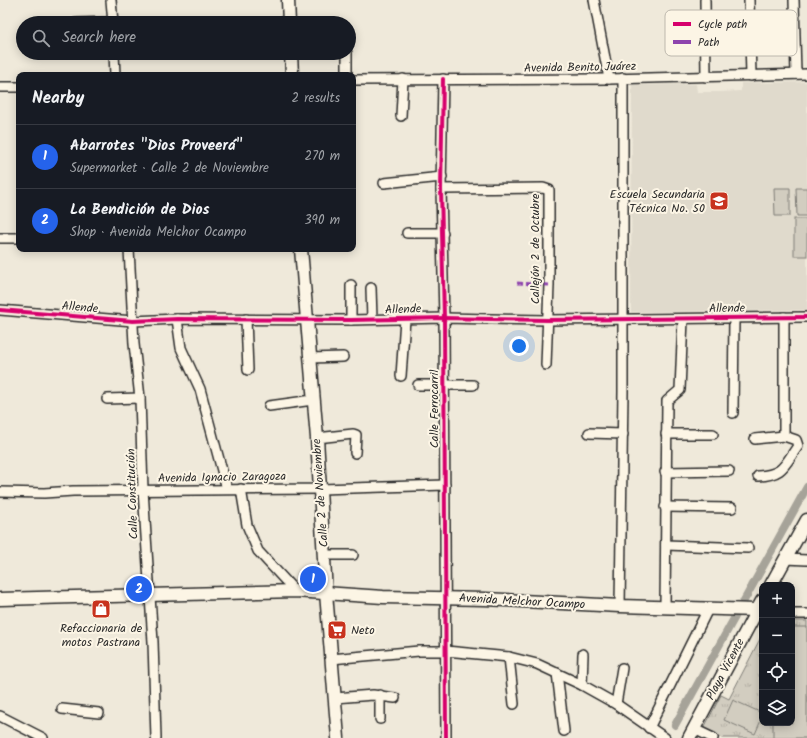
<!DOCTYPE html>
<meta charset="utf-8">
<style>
body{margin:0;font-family:Kalam,sans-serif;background:#20242c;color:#f1f3f6}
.controls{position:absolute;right:12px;bottom:12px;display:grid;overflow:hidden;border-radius:8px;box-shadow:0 2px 10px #0003}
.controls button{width:36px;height:36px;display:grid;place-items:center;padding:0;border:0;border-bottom:1px solid #363941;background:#171b24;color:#f1f3f6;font:20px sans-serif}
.you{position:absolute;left:519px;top:346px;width:14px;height:14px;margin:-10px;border:3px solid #fff;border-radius:50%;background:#1a73e8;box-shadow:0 0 0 6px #1a73e833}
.badge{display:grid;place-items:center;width:26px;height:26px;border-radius:50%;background:#2563eb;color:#fff;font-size:13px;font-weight:700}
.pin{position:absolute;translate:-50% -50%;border:2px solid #fff;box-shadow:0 1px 4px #0006}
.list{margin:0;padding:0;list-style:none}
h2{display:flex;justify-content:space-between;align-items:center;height:52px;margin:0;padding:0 16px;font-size:17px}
h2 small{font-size:13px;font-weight:400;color:#9ea1a6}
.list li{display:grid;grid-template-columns:26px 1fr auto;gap:12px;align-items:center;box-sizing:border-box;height:64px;padding:0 16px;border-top:1px solid #363941}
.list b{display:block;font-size:15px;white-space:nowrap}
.list p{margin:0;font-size:13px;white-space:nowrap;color:#9ea1a6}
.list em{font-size:13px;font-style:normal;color:#9ea1a6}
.icon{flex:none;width:22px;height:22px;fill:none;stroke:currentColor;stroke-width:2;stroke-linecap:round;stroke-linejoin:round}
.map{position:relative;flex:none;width:807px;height:738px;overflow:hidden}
.search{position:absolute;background:#171b24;box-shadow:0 2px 10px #0003;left:16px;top:16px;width:340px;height:44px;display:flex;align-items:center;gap:10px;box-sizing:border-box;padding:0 14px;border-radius:22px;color:#9ea1a6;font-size:15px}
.panel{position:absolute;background:#171b24;box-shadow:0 2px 10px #0003;left:16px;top:72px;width:340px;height:180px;border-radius:8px}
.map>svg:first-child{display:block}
</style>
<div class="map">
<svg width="807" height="738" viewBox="0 0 807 738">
<defs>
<pattern id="park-tufts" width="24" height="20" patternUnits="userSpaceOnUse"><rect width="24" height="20" fill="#d2cdc0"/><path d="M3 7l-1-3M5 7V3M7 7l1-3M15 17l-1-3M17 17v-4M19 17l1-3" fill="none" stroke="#b4b0a5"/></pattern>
</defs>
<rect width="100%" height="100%" fill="#efe9da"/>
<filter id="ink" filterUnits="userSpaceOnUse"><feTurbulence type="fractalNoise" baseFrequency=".025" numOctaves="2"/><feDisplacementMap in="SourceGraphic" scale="8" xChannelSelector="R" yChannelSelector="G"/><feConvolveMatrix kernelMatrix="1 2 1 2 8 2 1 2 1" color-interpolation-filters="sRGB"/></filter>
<g filter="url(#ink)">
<path fill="#e0dacc" d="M807,82V310L631,312L632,85L696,84L697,92H719L741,91V83Z"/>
<path fill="url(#park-tufts)" stroke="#7e7c76" d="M792,621H807V738H723L703,730L721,695L729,699L762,635V723H792Z"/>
<g fill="#d2cdc0" stroke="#7e7c76">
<path d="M774,188H790V216H775Z"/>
<path d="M796,188H807V216H797Z"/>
<rect x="794" y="219" width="13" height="37"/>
<path d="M792,627H807V738H773V723H792Z"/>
<path d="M733,700L762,713V718L755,734L724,720Z"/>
</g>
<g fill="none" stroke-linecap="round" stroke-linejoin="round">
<path stroke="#a6a399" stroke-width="8" d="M675,725L807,487"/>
<g stroke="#2b2b2b" stroke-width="12">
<g id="street">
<path d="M111,0L113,23"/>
<path d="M594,0L609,79"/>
<path d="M705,0L706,77"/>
<path d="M749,0L751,76"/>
<path d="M794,0L796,74"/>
<path d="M76,23L113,22"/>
<path d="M114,53L115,75"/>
<path d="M347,53V75"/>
<path d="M443,79L441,189L444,318L446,738"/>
<path d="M353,80L609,79L807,74"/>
<path d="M0,87H19"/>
<path d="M401,116L403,79"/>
<path d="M384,183L442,177"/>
<path d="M441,189L543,188L549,190V285L546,365"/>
<path d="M407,233H443"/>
<path d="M0,238H19"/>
<path d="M129,249L134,344L140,398L143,490L153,642L156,738"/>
<path d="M351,285V320"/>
<path d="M371,288L372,319"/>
<path d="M0,310L133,321L177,319L351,320L444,318L547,320L807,317"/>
<path d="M177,319L181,348L200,389L227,489"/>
<path d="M246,319L248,370"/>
<path d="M310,358L343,357"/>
<path d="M401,376L405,319"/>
<path d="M418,385H473"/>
<path d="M107,399L140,398"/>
<path d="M269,406L313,400"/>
<path d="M733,413L734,318"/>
<path d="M589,433L623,434"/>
<path d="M666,434H713"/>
<path d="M784,436V317"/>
<path d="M317,438L353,434L356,435L355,453"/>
<path d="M755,439L784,436L796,440L798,446C784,465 784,475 758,476"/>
<path d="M665,472L729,471"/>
<path d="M241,489L247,525L258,551L295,591"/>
<path d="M0,492L44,493L73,491L321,489L445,485"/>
<path d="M665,507L732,508"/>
<path d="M666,545L748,548"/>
<path d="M324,555H353"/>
<path d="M785,559L807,560"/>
<path d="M620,606L623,392V78"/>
<path d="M665,607L667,401L680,390L683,319"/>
<path d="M792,614H807"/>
<path d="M509,657L514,704"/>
<path d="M331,659L419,651H446L509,657L537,664L582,685L616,704L665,738"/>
<path d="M557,673L564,731"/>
<path d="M582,685L583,654"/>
<path d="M380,695V719"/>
<path d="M335,698L373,695L395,698"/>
<path d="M616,704L622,668"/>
<path d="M62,709L99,713"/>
<path d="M0,716L43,738"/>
<path d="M649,728L708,609"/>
<path d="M694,729L713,738"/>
</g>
</g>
<g stroke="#2b2b2b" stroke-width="15">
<g id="secondary">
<path d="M288,0L289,23"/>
<path d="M291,53L292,75"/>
<path d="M301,249L317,438L326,593L338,738"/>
<path d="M771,585L807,520"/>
<path d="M0,599L295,591L383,597L485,599L620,606L756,610"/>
<path d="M689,738L762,601"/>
</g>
</g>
<use href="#street" stroke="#fcf5e5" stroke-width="9"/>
<use href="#secondary" stroke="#fcf5e5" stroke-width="12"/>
<path stroke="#8e44ad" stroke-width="3" stroke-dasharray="6 3" stroke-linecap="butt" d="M517,283L549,285"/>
<g stroke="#fcf5e5" stroke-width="6">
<g id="cycleway">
<path d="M443,79L441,189L444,318L446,738"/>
<path d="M0,310L133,321L177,319L351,320L444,318L547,320L807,317"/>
</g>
</g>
<use href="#cycleway" stroke="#d6006c" stroke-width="4"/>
</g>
</g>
<defs>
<g id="school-square" transform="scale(1)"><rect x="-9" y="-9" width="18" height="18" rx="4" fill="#c8321e" stroke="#fcf5e5"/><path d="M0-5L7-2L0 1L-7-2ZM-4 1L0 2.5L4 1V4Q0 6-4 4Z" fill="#fff"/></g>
<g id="shop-square" transform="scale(1)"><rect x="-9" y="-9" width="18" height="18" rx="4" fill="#c8321e" stroke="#fcf5e5"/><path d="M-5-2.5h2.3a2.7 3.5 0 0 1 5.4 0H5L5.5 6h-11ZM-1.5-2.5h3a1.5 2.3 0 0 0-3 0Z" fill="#fff"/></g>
<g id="supermarket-square" transform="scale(1)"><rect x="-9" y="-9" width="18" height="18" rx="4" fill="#c8321e" stroke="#fcf5e5"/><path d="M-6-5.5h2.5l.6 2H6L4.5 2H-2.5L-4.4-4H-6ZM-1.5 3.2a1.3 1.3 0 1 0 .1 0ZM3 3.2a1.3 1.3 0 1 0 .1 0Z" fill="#fff"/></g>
</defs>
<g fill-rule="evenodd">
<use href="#school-square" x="719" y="201"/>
<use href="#shop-square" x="101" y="609"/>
<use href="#supermarket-square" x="337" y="630"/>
</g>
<g text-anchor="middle" stroke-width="4" stroke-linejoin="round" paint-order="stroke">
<g font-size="12" fill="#2b2b2b" stroke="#fcf5e5">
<text transform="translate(580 67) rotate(-1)" y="4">Avenida Benito Juárez</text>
<text transform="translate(535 249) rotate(-90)" y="4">Callejón 2 de Octubre</text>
<text transform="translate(80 307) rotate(5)" y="4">Allende</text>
<text transform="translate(727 308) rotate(-1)" y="4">Allende</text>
<text transform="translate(403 309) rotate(-2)" y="4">Allende</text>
<text transform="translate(434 409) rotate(-90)" y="4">Calle Ferrocarril</text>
<text transform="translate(222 477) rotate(-1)" y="4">Avenida Ignacio Zaragoza</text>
<text transform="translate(320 493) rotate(-94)" y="4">Calle 2 de Noviembre</text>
<text transform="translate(132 494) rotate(-92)" y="4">Calle Constitución</text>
<text transform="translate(522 601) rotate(3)" y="4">Avenida Melchor Ocampo</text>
<text transform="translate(725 669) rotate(-62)" y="4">Playa Vicente</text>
</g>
<g font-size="12" fill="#2b2b2b" stroke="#fcf5e5" text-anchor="end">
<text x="705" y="198">Escuela Secundaria<tspan x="705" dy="14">Técnica No. 50</tspan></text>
<text x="101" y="632" text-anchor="middle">Refaccionaria de<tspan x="101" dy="14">motos Pastrana</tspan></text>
<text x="351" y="634" text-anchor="start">Neto</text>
</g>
</g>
<rect x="665" y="10" width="132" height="46" rx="6" fill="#fcf5e5" stroke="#bdb8ad" stroke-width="1"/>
<rect x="673" y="22" width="18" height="4" fill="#d6006c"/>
<rect x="673" y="40" width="18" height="4" fill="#8e44ad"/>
<g font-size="11" fill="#2b2b2b">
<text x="698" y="28">Cycle path</text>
<text x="698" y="46">Path</text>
</g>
</svg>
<div class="controls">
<button>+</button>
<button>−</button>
<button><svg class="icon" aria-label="locate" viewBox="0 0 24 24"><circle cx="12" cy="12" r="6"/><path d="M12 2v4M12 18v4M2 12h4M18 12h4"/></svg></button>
<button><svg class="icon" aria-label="layers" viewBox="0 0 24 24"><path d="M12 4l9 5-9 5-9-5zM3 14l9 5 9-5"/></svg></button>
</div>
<div class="you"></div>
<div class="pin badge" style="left:313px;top:579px">1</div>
<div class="pin badge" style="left:139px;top:589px">2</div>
<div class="search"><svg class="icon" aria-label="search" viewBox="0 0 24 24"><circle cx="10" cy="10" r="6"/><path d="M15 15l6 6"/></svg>Search here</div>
<section class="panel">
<h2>Nearby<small>2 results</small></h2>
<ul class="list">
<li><span class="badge">1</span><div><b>Abarrotes &quot;Dios Proveerá&quot;</b><p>Supermarket · Calle 2 de Noviembre</p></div><em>270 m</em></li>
<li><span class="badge">2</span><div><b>La Bendición de Dios</b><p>Shop · Avenida Melchor Ocampo</p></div><em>390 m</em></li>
</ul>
</section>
</div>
